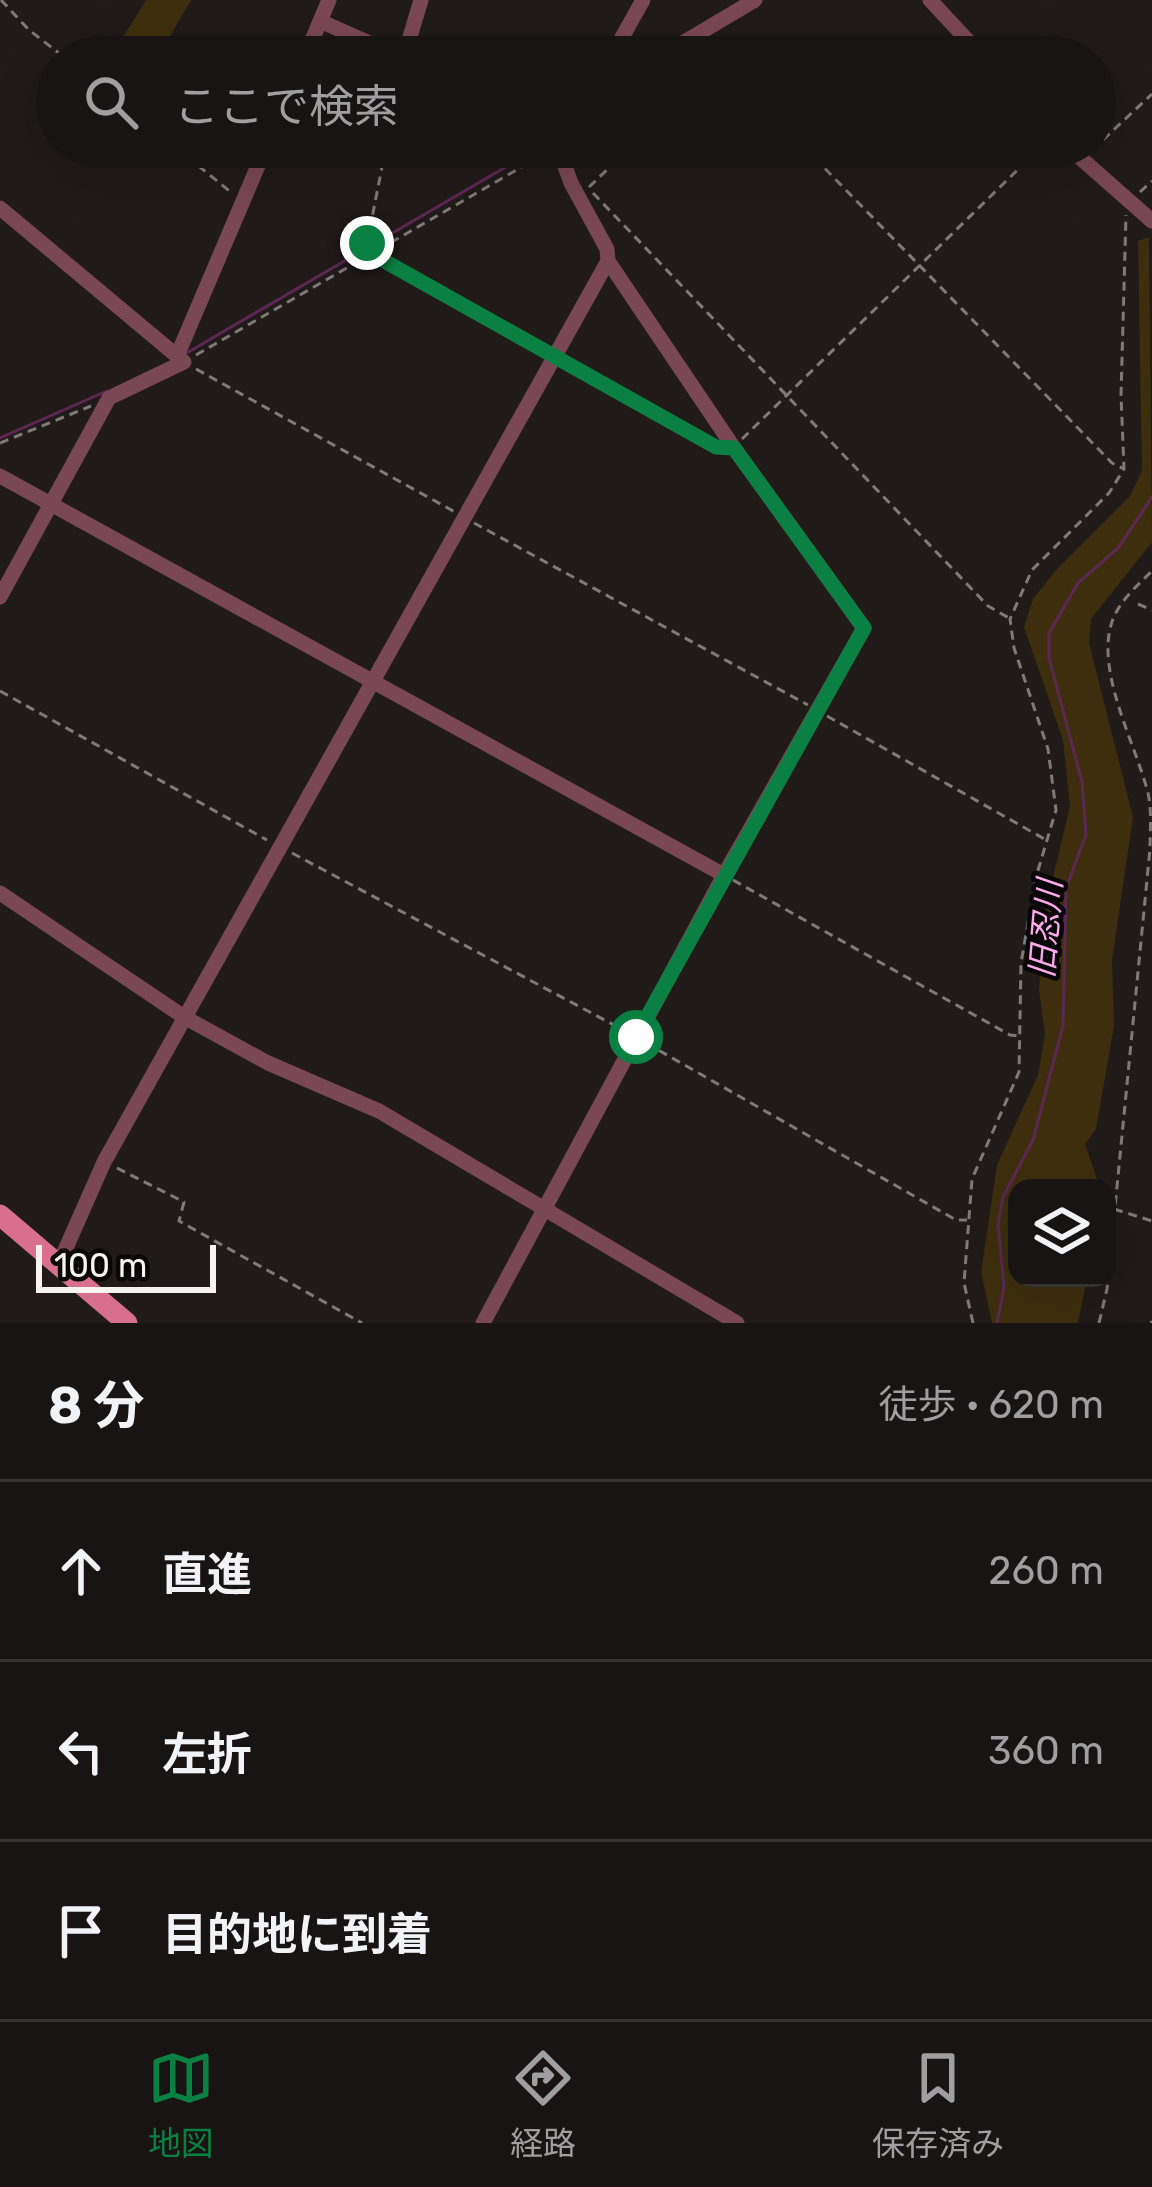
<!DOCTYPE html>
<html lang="ja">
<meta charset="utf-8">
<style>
body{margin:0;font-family:Rubik,"Noto Sans JP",sans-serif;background:#252121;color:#f1f3f6}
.controls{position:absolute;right:36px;bottom:36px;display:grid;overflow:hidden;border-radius:24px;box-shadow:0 12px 48px #0002}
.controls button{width:108px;height:108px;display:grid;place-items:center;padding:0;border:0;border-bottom:3px solid #363333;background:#181413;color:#f1f3f6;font:60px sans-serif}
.scale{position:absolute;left:36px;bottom:30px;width:180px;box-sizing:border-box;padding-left:12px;border:6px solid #f7f3f2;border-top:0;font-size:33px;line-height:42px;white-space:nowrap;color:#f7f3f2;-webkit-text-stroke:9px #080606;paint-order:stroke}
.stop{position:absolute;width:36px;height:36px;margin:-27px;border:9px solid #0b8043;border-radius:50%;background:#fff}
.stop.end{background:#0b8043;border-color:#fff;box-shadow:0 3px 12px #0008}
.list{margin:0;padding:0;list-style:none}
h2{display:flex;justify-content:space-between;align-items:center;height:156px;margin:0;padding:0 48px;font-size:51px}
h2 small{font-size:39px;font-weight:400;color:#9f9ea0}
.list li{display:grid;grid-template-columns:78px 1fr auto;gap:36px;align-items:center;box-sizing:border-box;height:180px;padding:0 48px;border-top:3px solid #363333}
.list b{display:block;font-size:45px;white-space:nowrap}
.list em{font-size:39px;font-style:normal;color:#9f9ea0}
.icon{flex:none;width:66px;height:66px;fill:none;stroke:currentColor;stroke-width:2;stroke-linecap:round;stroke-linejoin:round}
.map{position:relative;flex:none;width:1152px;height:1323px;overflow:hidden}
.search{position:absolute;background:#181413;box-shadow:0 12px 48px #0002;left:36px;right:36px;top:36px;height:132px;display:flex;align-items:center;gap:30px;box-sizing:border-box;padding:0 42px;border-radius:66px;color:#9f9ea0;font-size:45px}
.sheet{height:696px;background:#181413}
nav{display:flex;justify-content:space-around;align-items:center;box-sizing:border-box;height:168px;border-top:3px solid #363333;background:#181413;font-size:33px;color:#9f9ea0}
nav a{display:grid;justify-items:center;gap:6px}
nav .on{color:#0b8043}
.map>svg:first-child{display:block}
</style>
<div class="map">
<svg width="1152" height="1323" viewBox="0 0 1152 1323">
<rect width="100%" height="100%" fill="#201a19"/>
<g fill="#3d2f0d">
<path d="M146,0H191L158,57H111Z"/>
<path d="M1149,237L1152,542L1091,619L1089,643L1133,817L1112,960L1114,1026L1096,1129L1085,1144L1100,1188H1017V1278H1087L1078,1323H992L981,1272L997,1165L1038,1075L1045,1034L1039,990L1045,911L1070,806L1063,740L1024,627L1033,599L1057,569L1130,496L1142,471L1138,241Z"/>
</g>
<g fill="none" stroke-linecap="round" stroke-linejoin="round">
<g stroke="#5d2753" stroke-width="3">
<path d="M185,354L540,147"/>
<path d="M0,438L107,391"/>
<path d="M997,1323L1004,1287L998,1224L1003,1197L1033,1140L1063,1026L1066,889L1086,834L1082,782L1049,658V633L1078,583L1118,548L1152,497"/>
</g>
<g stroke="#7f7a79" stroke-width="3" stroke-dasharray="9 6" stroke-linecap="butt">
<path d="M1,0L29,30L64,57"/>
<path d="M707,44L720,57"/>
<path d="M175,147L232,193"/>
<path d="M386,147L367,243L371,253L546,350"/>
<path d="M804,147L1112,463L1124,469"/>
<path d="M1092,150L1152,94"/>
<path d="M589,187L631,147"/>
<path d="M1140,192L1152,181"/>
<path d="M593,193L988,606L1009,618"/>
<path d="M196,355L546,153"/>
<path d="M565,360L718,447"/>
<path d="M196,369L455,512"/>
<path d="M742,439L1041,147"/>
<path d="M0,443L91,406"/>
<path d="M474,523L808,705"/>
<path d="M1138,604L1152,610"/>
<path d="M0,691L267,840"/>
<path d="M827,716L1048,841"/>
<path d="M292,853L627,1032"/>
<path d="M733,880L1010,1035L1019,1036"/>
<path d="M646,1043L956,1220H967"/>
<path d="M117,1168L184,1202L179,1221L362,1323"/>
<path d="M1114,1209L1152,1221"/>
<path d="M973,1323L964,1283L972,1179L1019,1072L1021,963L1036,877L1056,810L1048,749L1014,648L1010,619L1032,570L1109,493L1124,469L1121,395L1126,215"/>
<path d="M1099,1323L1107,1289L1150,849C1150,831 1152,811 1148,793C1136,745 1095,671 1112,622C1119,601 1137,586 1152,571"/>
<path d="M1151,1323L1152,1321"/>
</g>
<g stroke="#7a4755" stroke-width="15">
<path d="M930,0L983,57"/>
<path d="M320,21L401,57"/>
<path d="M305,57L329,0"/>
<path d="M404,57L421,0"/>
<path d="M611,57L643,0"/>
<path d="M659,57L755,0"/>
<path d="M558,147L571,183L607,249L608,261L734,448L864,628L724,875"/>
<path d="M1068,147L1152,221"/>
<path d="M0,208L177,356L266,147"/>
<path d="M0,476L724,875L483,1323"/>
<path d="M0,597L109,398L184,362L177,356"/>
<path d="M0,893L184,1017L268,1063L379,1111L737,1323"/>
<path d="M58,1266L104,1162L608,261"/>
</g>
<path stroke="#d96f8e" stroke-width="21" d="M0,1215L127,1323"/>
</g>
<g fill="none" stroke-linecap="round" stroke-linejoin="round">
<path stroke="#0b8043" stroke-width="15" d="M367,243L370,253L716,447L734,448L864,628L636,1037"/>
</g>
<g text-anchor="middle" stroke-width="9" stroke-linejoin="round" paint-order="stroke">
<g font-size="33" font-style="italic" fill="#fea9ec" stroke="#080606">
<text transform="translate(1045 929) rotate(-85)" y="12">旧忍川</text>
</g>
</g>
</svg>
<div class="controls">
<button><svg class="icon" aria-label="layers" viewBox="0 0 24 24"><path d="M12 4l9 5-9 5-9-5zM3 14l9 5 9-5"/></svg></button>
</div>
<div class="scale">100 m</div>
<div class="stop" style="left:636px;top:1037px"></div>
<div class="stop end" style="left:367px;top:243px"></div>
<div class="search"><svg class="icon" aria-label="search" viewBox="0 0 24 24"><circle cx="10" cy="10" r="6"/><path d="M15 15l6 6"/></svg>ここで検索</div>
</div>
<section class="sheet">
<h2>8 分<small>徒歩 · 620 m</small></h2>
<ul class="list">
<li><svg class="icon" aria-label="ahead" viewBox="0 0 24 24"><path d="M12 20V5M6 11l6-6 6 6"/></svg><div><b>直進</b></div><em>260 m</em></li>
<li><svg class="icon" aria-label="left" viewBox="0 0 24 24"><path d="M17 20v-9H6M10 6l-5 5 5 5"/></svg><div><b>左折</b></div><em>360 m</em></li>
<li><svg class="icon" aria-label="arrive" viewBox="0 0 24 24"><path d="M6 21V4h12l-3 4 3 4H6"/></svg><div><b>目的地に到着</b></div></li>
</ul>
</section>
<nav>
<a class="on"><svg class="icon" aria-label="map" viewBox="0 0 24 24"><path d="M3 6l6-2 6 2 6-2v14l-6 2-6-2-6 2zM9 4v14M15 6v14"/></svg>地図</a>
<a><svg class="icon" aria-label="directions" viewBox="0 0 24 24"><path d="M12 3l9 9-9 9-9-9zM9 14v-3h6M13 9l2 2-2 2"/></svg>経路</a>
<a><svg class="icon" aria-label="saved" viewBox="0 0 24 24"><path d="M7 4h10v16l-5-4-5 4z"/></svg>保存済み</a>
</nav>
